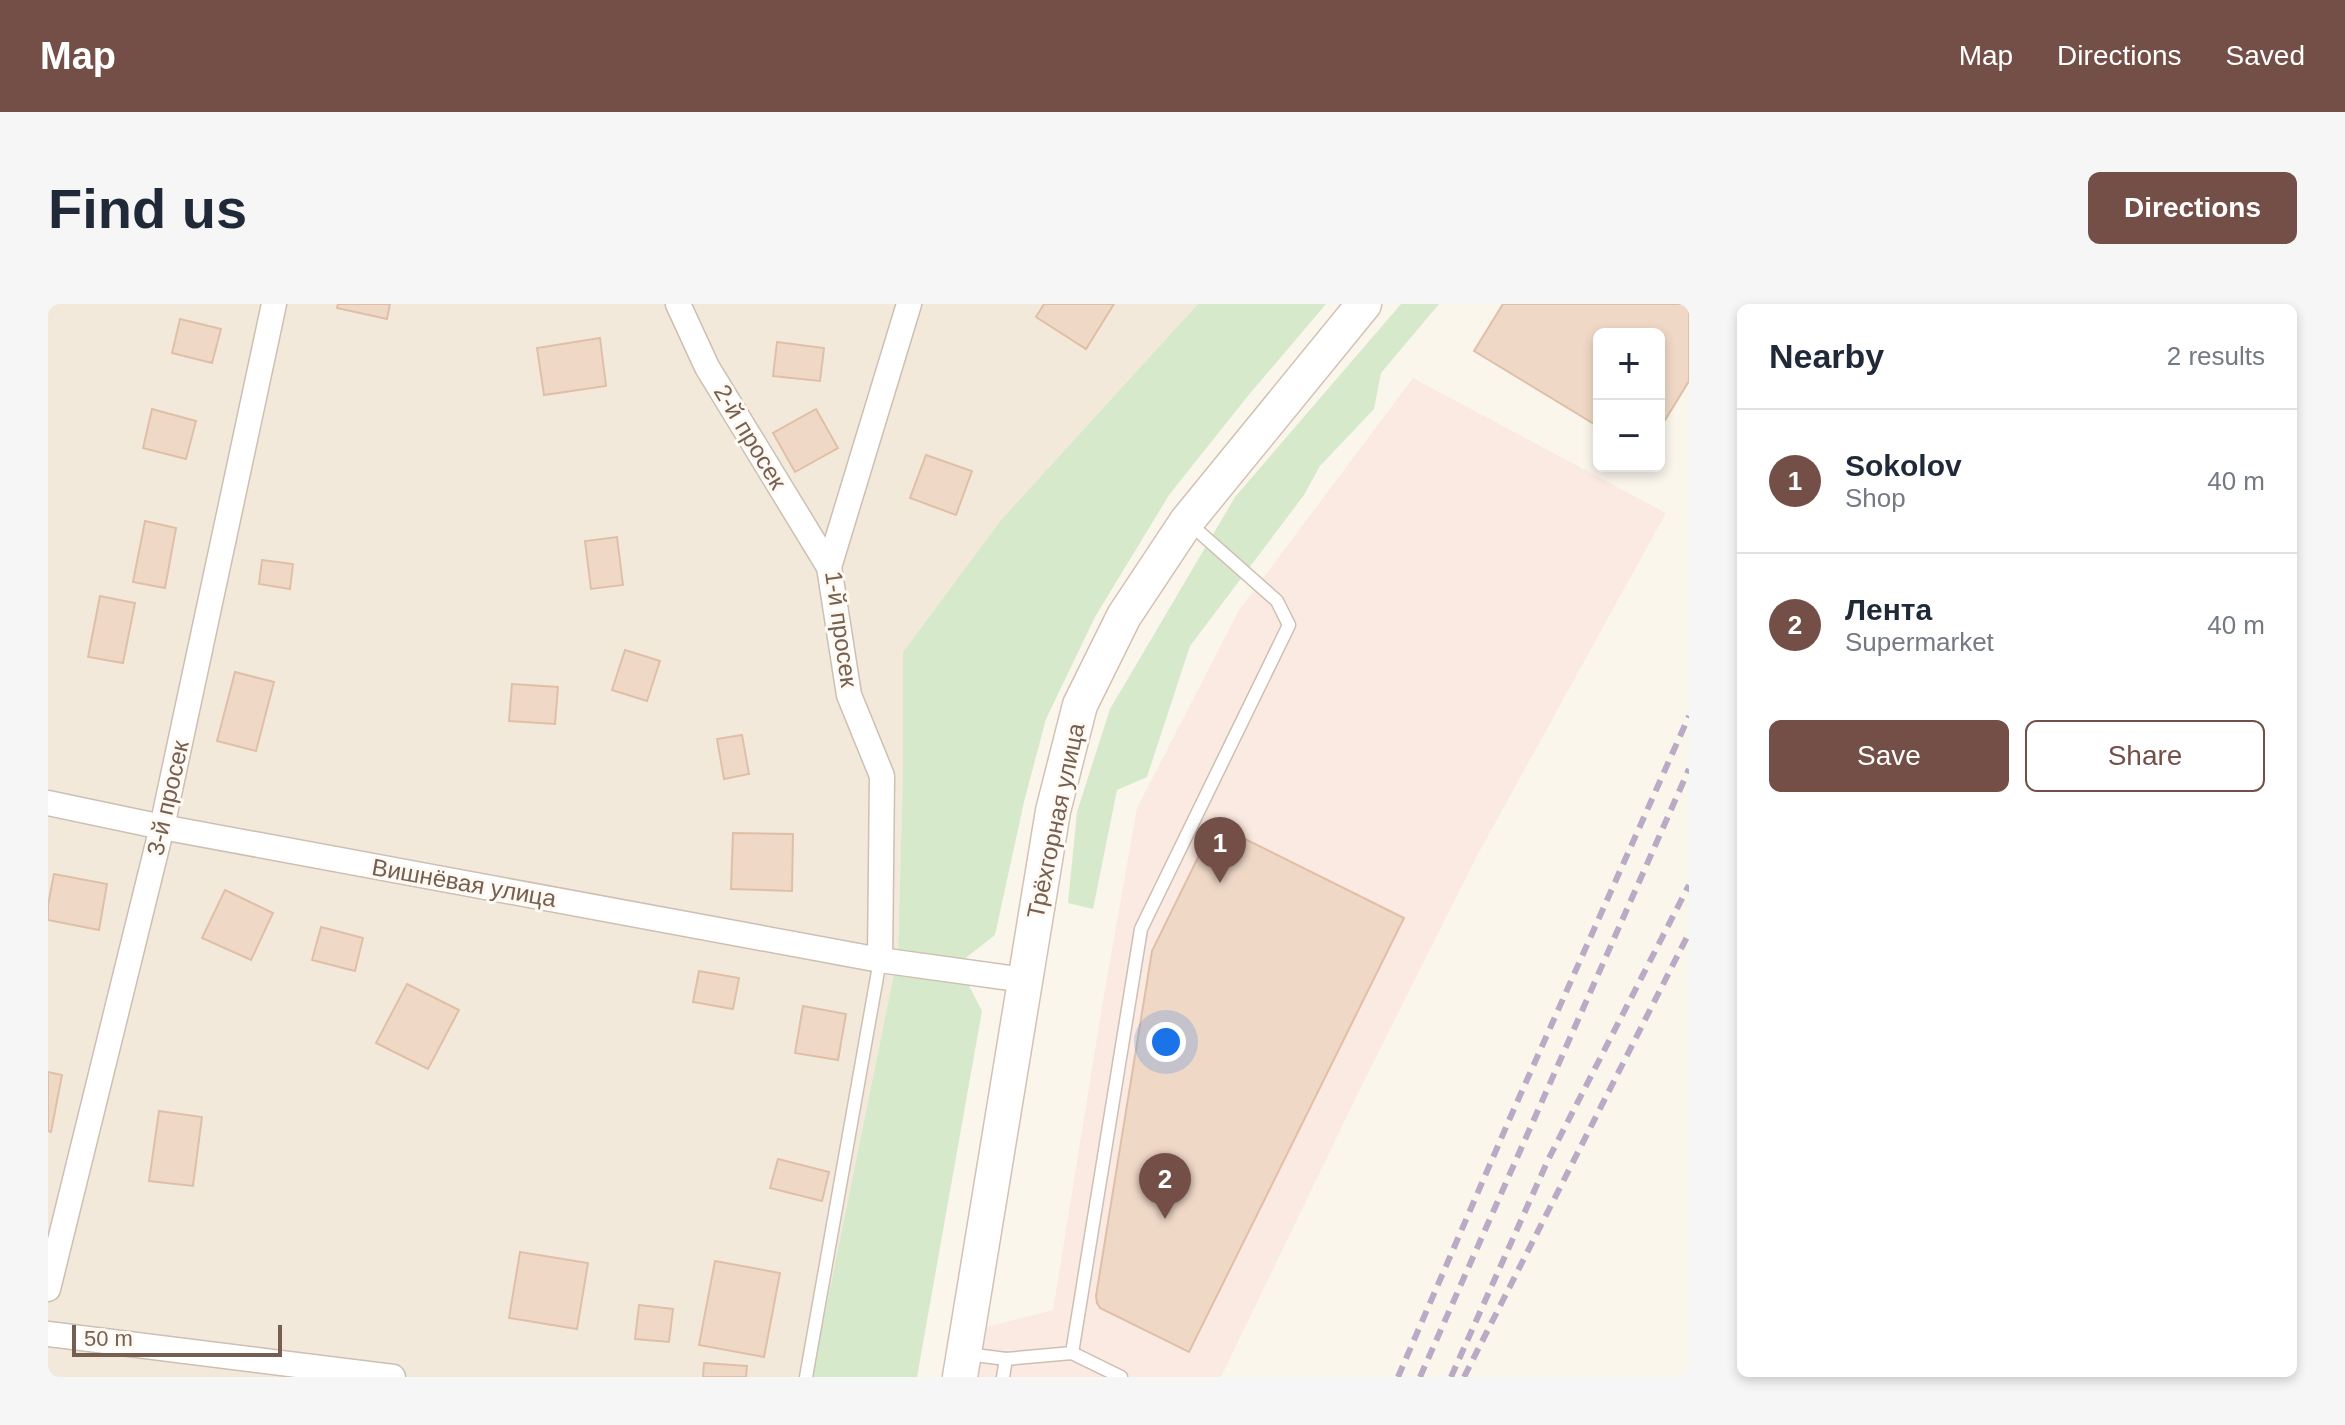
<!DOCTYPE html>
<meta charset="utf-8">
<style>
body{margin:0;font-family:Helvetica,sans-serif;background:#f6f6f7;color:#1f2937}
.controls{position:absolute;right:24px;top:24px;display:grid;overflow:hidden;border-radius:12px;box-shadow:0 4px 12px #0003}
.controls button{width:72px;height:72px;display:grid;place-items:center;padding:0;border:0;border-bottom:2px solid #e0e1e3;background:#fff;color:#1f2937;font:40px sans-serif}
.scale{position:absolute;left:24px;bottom:20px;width:210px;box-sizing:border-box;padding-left:8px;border:4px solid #765f50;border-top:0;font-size:22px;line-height:28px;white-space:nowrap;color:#765f50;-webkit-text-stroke:6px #fefaf3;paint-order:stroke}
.you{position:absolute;left:1118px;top:738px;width:28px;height:28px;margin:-20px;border:6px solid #fff;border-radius:50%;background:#1a73e8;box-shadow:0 0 0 12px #1a73e833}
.badge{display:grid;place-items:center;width:52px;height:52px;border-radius:50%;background:#744f48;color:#fff;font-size:26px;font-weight:700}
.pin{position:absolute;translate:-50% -66px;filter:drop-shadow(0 2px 4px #0008)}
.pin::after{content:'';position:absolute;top:42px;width:28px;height:24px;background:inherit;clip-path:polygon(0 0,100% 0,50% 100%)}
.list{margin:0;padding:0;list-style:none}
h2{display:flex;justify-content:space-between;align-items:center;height:104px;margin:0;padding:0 32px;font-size:34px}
h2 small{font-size:26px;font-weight:400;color:#747a83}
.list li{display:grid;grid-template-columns:52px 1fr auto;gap:24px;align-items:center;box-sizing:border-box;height:144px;padding:0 32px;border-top:2px solid #e0e1e3}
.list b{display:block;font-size:30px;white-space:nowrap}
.list p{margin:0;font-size:26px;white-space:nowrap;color:#747a83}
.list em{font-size:26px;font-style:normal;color:#747a83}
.actions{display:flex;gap:16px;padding:24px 32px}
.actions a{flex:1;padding:18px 0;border:2px solid #744f48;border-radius:12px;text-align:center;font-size:28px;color:#744f48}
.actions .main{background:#744f48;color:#fff}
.map{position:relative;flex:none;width:1641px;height:1073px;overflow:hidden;border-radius:12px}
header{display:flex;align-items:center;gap:48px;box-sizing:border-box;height:112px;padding:0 40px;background:#744f48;color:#fff}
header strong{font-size:38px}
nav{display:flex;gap:44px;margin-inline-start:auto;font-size:28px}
.intro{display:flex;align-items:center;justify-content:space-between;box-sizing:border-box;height:192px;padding:0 48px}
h1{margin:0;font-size:56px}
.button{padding:20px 36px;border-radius:12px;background:#744f48;color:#fff;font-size:28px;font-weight:700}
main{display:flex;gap:48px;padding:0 48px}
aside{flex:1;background:#fff;border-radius:12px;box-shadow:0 4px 12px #0003}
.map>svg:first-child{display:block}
</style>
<header>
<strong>Map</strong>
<nav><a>Map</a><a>Directions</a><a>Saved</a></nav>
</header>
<div class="intro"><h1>Find us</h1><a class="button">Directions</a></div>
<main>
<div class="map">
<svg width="1641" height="1073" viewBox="0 0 1641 1073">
<rect width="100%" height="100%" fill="#fbf6ec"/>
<path fill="#f3e9db" d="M0,0H1150L953,216L855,348V467L850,650L764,1073H0Z"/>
<path fill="#fbeae1" d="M1365,74L1618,209L1430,550L1313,783L1173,1073H929L938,1023L1005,1006L1056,691L1089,504L1191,306Z"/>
<g fill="#d6e9cb">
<path d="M1150,0H1278L1199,93L1121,191L1047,313L998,415L976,498L947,631L910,660L934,707L869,1073H764L850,650L855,467V348L953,216Z"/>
<path d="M1353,0H1391L1333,69L1326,105L1272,162L1256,191L1142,342L1099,473L1069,486L1045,605L1020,599L1029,508L1062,405L1187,193Z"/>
</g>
<g fill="#efd8c6" stroke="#e0bfa7" stroke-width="2">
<path d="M290,0H342L339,15L289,4Z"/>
<path d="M996,0H1066L1038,45L988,13Z"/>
<path d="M1455,0H1641V77L1611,126V30H1551V123L1426,47Z"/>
<path d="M132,15L173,25L164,59L124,49Z"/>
<path d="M552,34L558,82L496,91L489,44Z"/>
<path d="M729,38L776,44L772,77L725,72Z"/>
<path d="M104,105L148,117L138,155L95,144Z"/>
<path d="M768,105L790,144L747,168L725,129Z"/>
<path d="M878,151L924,167L908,211L862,194Z"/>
<path d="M97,217L128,224L117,284L85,278Z"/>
<path d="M569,233L575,281L543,285L537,237Z"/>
<path d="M214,256L245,260L242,285L211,280Z"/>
<path d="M52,292L87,299L75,359L40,353Z"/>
<path d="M577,346L612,357L599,397L564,386Z"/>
<path d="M187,368L226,378L208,447L169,437Z"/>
<path d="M464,380L510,383L507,420L461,417Z"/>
<path d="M694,431L701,470L676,475L669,435Z"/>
<path d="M1170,525L1179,526L1356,614L1141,1048L1052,1004L1049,999L1048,992L1104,647L1162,529Z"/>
<path d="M685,529L745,530L744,587L683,585Z"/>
<path d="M6,570L59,580L51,626L0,616V601Z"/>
<path d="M177,586L225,609L203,656L154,634Z"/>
<path d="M273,623L315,634L307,667L264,656Z"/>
<path d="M651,667L691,674L685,705L645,698Z"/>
<path d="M359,680L411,706L380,765L328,739Z"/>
<path d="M755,702L798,710L790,756L747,749Z"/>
<path d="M0,768L14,771L3,828L0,827Z"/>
<path d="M111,807L154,813L145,882L101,877Z"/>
<path d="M730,855L781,868L774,897L722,884Z"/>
<path d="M472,948L540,959L529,1025L461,1014Z"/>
<path d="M667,957L732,969L716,1053L651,1041Z"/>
<path d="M591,1001L625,1005L621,1038L587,1035Z"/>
<path d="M656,1059L699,1062L698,1073H655Z"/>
</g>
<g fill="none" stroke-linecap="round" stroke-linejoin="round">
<g stroke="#cdbfb2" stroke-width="15">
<g id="lane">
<path d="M1024,1049L1093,625L1241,321L1229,297L1141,219"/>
<path d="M919,1050L958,1055L1024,1049L1073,1073"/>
<path d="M758,1073L832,656"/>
<path d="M955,1073L958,1055"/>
</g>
</g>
<g stroke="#cdbfb2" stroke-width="27">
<g id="street">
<path d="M630,0L659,63L781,263"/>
<path d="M0,499L114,523L832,656L977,676"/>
<path d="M832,656L834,472L801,391L781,263L861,0"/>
<path d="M0,985L114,523L226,0"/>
<path d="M0,1030L345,1073"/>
</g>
</g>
<g stroke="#d3c1b2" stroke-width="37">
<path id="secondary" d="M912,1073L1005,507L1032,401L1076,312L1139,217L1316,0"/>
</g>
<use href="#lane" stroke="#fff" stroke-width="12"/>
<use href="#street" stroke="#fff" stroke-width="24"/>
<use href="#secondary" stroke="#fff" stroke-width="34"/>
<g stroke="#baaac6" stroke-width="6" stroke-dasharray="12 8" stroke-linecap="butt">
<path d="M1350,1073L1462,814L1641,412"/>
<path d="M1372,1073L1641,465"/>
<path d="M1403,1073L1500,856L1641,581"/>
<path d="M1416,1073L1641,629"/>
</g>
</g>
<g text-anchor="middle" stroke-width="6" stroke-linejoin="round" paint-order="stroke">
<g font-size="24" fill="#765f50" stroke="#fefaf3">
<text transform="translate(702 133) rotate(59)" y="8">2-й просек</text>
<text transform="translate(793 325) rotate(82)" y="8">1-й просек</text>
<text transform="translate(120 494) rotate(-77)" y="8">3-й просек</text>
<text transform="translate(1008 517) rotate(-78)" y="8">Трёхгорная улица</text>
<text transform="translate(416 579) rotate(10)" y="8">Вишнёвая улица</text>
</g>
</g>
</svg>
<div class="controls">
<button>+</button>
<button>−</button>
</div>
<div class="scale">50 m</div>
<div class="you"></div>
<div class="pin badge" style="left:1172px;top:579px">1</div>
<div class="pin badge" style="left:1117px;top:915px">2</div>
</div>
<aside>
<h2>Nearby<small>2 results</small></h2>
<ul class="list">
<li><span class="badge">1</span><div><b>Sokolov</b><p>Shop</p></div><em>40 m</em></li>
<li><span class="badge">2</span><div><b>Лента</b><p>Supermarket</p></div><em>40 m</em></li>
</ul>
<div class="actions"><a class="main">Save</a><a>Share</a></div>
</aside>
</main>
